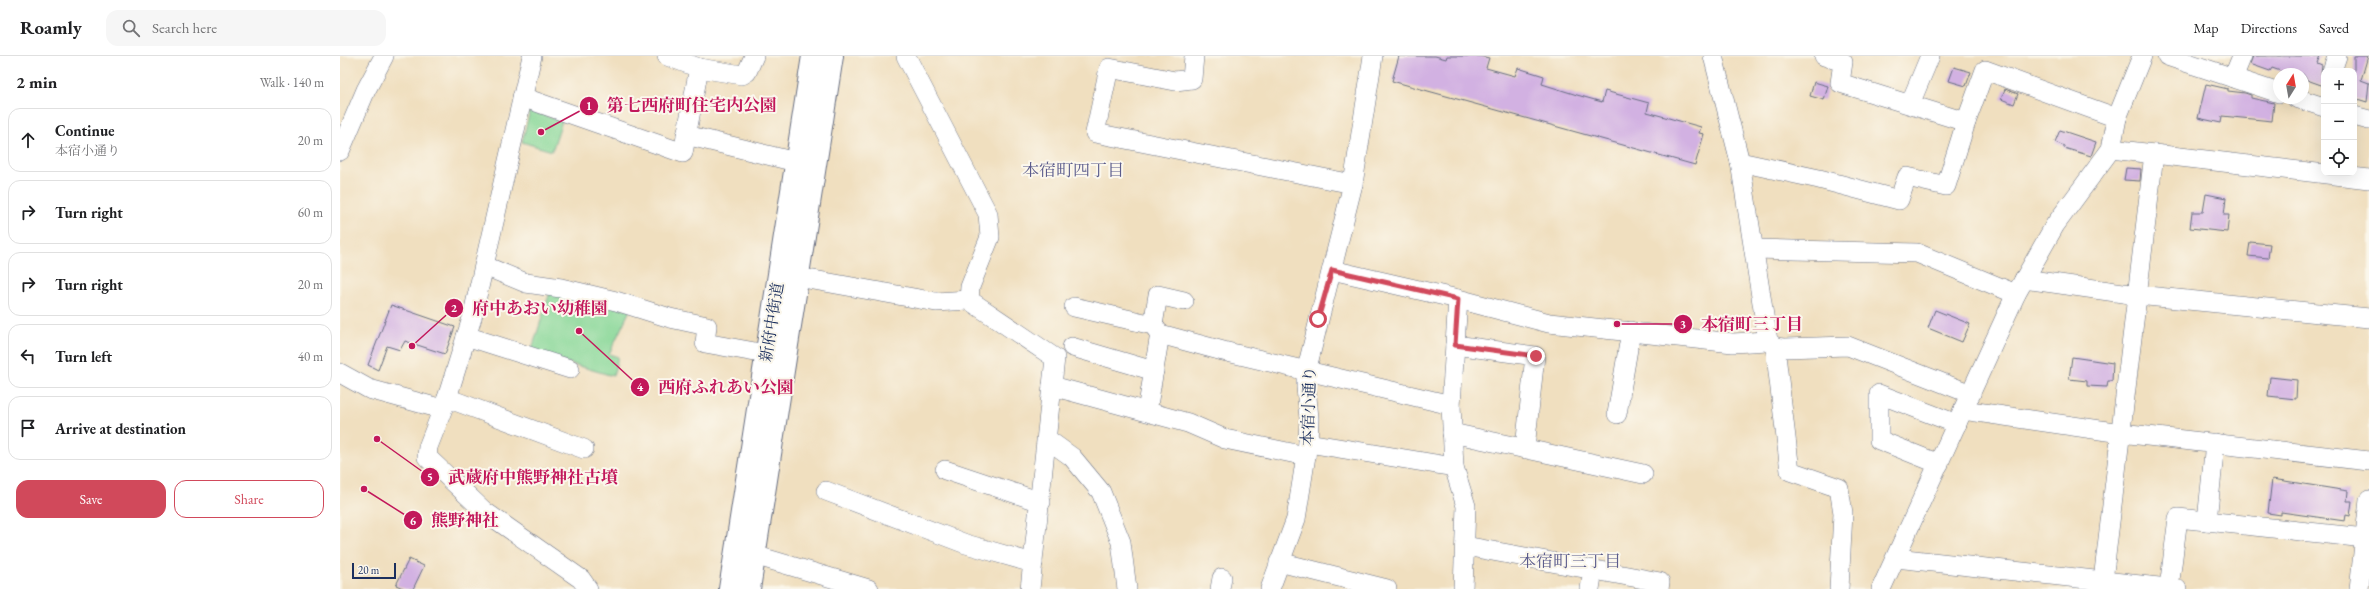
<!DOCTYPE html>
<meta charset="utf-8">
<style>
body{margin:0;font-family:"EB Garamond","Noto Serif JP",serif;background:#f6f6f6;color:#202124}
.controls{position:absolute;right:12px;top:12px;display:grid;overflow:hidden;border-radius:8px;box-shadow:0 4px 16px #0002}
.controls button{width:36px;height:36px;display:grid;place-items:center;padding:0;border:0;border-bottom:1px solid #e0e0e0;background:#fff;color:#202124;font:20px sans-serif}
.compass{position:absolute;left:1933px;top:12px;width:36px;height:36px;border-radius:50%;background:#fff;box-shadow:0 4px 16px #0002;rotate:11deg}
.scale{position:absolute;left:12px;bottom:10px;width:44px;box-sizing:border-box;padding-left:4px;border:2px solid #1b2f5e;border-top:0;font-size:11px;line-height:14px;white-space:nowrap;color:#1b2f5e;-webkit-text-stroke:3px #fbf7ec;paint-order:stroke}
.stop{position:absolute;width:12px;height:12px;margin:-9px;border:3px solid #d1495b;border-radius:50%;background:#fff}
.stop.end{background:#d1495b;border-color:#fff;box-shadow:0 1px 4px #0008}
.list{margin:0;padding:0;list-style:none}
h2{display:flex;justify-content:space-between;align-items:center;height:52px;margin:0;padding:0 16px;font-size:17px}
h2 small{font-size:13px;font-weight:400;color:#757577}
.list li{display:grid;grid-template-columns:26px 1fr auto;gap:12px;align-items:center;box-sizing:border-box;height:64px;margin:0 8px 8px;padding:0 8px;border:1px solid #e0e0e0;border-radius:12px}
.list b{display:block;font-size:15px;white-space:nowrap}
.list p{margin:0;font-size:13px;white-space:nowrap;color:#757577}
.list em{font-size:13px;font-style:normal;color:#757577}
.actions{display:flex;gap:8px;padding:12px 16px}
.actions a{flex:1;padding:9px 0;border:1px solid #d1495b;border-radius:12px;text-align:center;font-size:14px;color:#d1495b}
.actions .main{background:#d1495b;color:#fff}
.icon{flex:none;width:22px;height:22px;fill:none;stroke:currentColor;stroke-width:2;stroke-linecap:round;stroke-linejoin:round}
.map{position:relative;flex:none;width:2029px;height:533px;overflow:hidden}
header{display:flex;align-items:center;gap:24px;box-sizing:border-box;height:56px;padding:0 20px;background:#fff;border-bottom:1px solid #e0e0e0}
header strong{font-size:19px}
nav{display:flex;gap:22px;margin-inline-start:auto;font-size:14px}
.search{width:280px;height:36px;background:#f6f6f6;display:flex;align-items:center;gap:10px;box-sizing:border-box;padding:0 14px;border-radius:12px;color:#757577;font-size:15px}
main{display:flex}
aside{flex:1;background:#fff}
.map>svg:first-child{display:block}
</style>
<header>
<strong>Roamly</strong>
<div class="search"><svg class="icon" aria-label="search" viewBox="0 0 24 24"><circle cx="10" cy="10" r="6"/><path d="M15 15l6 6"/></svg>Search here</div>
<nav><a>Map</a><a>Directions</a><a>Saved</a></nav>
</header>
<main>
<aside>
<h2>2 min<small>Walk · 140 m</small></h2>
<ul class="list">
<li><svg class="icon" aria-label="ahead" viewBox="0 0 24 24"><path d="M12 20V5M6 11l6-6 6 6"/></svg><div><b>Continue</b><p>本宿小通り</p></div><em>20 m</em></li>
<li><svg class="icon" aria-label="right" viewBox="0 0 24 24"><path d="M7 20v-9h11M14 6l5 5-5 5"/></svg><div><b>Turn right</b></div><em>60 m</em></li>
<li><svg class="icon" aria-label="right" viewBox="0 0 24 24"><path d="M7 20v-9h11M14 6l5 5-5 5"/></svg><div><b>Turn right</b></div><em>20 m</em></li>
<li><svg class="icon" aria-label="left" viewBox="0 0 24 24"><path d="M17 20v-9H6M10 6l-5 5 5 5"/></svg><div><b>Turn left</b></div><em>40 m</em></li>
<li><svg class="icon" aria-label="arrive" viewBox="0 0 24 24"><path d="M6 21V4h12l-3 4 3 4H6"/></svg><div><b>Arrive at destination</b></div></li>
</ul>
<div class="actions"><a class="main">Save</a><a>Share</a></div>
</aside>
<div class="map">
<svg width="2029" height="533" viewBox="0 0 2029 533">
<rect width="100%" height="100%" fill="#fbf7ec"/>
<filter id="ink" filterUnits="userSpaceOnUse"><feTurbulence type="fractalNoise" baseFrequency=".025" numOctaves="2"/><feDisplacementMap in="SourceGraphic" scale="8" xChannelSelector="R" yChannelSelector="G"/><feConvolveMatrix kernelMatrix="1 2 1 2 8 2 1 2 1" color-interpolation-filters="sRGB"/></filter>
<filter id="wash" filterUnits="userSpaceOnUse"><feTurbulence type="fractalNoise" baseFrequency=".012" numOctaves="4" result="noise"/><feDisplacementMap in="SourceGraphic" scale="16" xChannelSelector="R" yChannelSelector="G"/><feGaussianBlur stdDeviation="0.9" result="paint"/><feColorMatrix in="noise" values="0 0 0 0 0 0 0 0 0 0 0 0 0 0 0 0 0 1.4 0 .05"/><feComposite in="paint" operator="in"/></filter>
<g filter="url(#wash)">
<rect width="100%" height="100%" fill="#f0dfbf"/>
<g fill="#87d797" stroke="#51837a">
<path d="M190,55L222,65L212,95L182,86Z"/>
<path d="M210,236L290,254L269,298L278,301L273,320L191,296Z"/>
</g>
<g id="blocks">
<g fill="#d2b1e2">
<path d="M1059,0H1095L1106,3L1107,0H1140L1149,2L1146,12L1175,20L1178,12L1204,20L1202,28L1237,39L1262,46L1265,35L1309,47L1307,56L1361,71L1359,77L1364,78L1355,109L1052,25Z"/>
<path d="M1913,0H1980L1977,7L1982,9L1981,17L1984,30L1967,24L1963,18H1949L1932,12L1930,15L1910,8Z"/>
<path d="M2014,0H2028L2021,24L2029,27L2027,46L2014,42Z"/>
<path d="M1614,11L1631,16L1626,30L1609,25Z"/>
<path d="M1474,26L1488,30L1484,44L1470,40Z"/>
<path d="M1866,28L1888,33V35L1905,37L1911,39V42L1934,47L1932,65L1882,60L1881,67L1858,62Z"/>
<path d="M1665,33L1678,38L1674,48L1661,43Z"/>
<path d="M1720,74L1756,86L1751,100L1724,92V90L1715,86Z"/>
<path d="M1786,112L1801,113L1800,125L1784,124Z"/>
<path d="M1866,138L1886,142L1884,159H1889L1887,176L1850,172L1852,156H1863Z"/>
<path d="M1910,186L1930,188L1928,202L1908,200Z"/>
<path d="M51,249L115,271L105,298L65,285L60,294L47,290L38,314L28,309Z"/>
<path d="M1595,254L1630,268L1622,286L1588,272Z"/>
<path d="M1732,301L1773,307L1772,325H1768L1767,331L1747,330V325L1729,323Z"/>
<path d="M1930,321L1957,324L1956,343L1928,340Z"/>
<path d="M1932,423L2008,435L2007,445H2012L2010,460L2006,459L2005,465L1941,456V459L1928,457Z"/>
<path d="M69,503L84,510L73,533H65L56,529Z"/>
</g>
</g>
</g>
<g filter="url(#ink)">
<use href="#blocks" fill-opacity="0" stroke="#666d80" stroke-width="1"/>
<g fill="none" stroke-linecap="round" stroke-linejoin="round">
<g stroke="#666d80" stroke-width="20">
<g id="minor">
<path d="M192,0L132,262L107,342L88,391L87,401L144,455L241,523L248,533"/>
<path d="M327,0L359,12L402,19L407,16L414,0"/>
<path d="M566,0L648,158L650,181L630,231L629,244"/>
<path d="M854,0L852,23L835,25L769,12L755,77L1013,128"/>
<path d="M1373,0L1400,106L1428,285"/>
<path d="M1484,0L1503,6L1500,27L1626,66L1645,14L1777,62"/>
<path d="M1827,0L1939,37"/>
<path d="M1992,15L1997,0"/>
<path d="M1893,22L1902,0"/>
<path d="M182,41L343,97L359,12"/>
<path d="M1956,42L1984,51"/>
<path d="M1570,48L1590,0"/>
<path d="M2014,60L2029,64"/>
<path d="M346,79L456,106"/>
<path d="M1771,93L2029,123"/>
<path d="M0,95L26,34L44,0"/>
<path d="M1400,106L1479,123L1559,144L1567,121L1606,130L1626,66"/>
<path d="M1414,193L1577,197L1676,238"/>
<path d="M145,210L186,227L221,232L276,245L330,262L367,270L365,287L426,298"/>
<path d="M992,214L1118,243L1209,267L1393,287L1428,285L1435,291L1444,292L1508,290L1631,338"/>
<path d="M457,221L596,246L629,244L715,302L690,533"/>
<path d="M1684,223L1797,239L2029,262"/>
<path d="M1118,243L1111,349L1114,411L1126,450L1123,533"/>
<path d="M734,251L813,269L820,278L883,295L1111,349"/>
<path d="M813,269L818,239L844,245"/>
<path d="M126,280L230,313"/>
<path d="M1115,289L1195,300L1185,392"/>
<path d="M732,291L814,315"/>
<path d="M1435,291L1450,415L1499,432L1503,457L1499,533"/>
<path d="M0,317L29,333L102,353"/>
<path d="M712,330L848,367L885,383L966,400"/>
<path d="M107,342L244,393"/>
<path d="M1623,354L1781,377L2029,405"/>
<path d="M807,355L820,278"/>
<path d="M1277,358L1291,275"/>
<path d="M1112,377L1303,418"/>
<path d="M707,383L732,401L761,436L781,486L787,533"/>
<path d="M968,387L1114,411"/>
<path d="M1599,408L1539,384V338L1617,368"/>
<path d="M605,414L701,446"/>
<path d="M486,435L626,488L693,507"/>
<path d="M1867,465L1875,387"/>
<path d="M1125,490L1320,526L1319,533"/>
<path d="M414,499L529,533"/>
<path d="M1556,502L1837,533"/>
<path d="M939,506L1047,533"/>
<path d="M1829,532L1838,462L2025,482"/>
<path d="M880,533L882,522"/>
<path d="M930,533L956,463L968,387L969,362L966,331V316L1013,128L1033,0"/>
<path d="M1250,533L1253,514"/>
<path d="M1541,533L1676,238L1715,169L1771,93L1777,62L1802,0"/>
<path d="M1762,533L1814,98"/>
<path d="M2019,533L2029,444"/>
</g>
</g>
<g stroke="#666d80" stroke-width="24">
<g id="major">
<path d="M390,533L473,0"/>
<path d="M409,533L492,0"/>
</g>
</g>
<use href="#minor" stroke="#fff" stroke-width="19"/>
<use href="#major" stroke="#fff" stroke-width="22"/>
</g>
</g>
<g fill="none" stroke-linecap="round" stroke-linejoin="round" filter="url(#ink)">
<path stroke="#d1495b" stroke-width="5" d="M978,263L992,214L1118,243L1115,289L1196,300"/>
</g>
<g text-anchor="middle" stroke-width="4" stroke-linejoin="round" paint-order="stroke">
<g font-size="16" fill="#1b2f5e" stroke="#fbf7ec">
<text transform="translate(431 266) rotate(-81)" y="6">新府中街道</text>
<text transform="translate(968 350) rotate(-88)" y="6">本宿小通り</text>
</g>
<g font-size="17" fill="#5b5c8c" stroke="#fbf7ec">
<text x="733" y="120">本宿町四丁目</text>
<text x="1230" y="511">本宿町三丁目</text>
</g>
</g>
<path fill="none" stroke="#c2185b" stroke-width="1.5" d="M201 76L249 50M72 290L114 252M1277 268L1343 268M239 275L300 331M37 383L90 421M24 433L73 464"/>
<g fill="#c2185b" stroke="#fbf7ec" stroke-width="1.5">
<circle cx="201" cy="76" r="4"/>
<circle cx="72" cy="290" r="4"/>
<circle cx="1277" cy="268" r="4"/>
<circle cx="239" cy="275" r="4"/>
<circle cx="37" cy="383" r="4"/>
<circle cx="24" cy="433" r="4"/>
<circle cx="249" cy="50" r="10"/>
<circle cx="114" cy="252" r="10"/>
<circle cx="1343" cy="268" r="10"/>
<circle cx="300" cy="331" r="10"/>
<circle cx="90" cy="421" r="10"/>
<circle cx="73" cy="464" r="10"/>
</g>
<g font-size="12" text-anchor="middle" font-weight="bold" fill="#fff">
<text x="249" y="54">1</text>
<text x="114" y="256">2</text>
<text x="1343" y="272">3</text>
<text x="300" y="335">4</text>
<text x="90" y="425">5</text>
<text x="73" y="469">6</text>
</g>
<g font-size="17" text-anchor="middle" font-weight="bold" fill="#c2185b" stroke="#fbf7ec" stroke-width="4" stroke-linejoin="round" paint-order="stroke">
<text x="352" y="55">第七西府町住宅内公園</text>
<text x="200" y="258">府中あおい幼稚園</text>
<text x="1412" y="274">本宿町三丁目</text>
<text x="386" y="337">西府ふれあい公園</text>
<text x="193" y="427">武蔵府中熊野神社古墳</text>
<text x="125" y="470">熊野神社</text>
</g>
</svg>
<div class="controls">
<button>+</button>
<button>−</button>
<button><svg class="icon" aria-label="locate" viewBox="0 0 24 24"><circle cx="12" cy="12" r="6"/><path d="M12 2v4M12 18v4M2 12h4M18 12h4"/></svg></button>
</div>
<svg class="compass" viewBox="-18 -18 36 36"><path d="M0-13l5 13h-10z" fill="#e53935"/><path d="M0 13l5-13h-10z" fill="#757577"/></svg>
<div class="scale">20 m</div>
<div class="stop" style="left:978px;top:263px"></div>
<div class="stop end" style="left:1196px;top:300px"></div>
</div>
</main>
